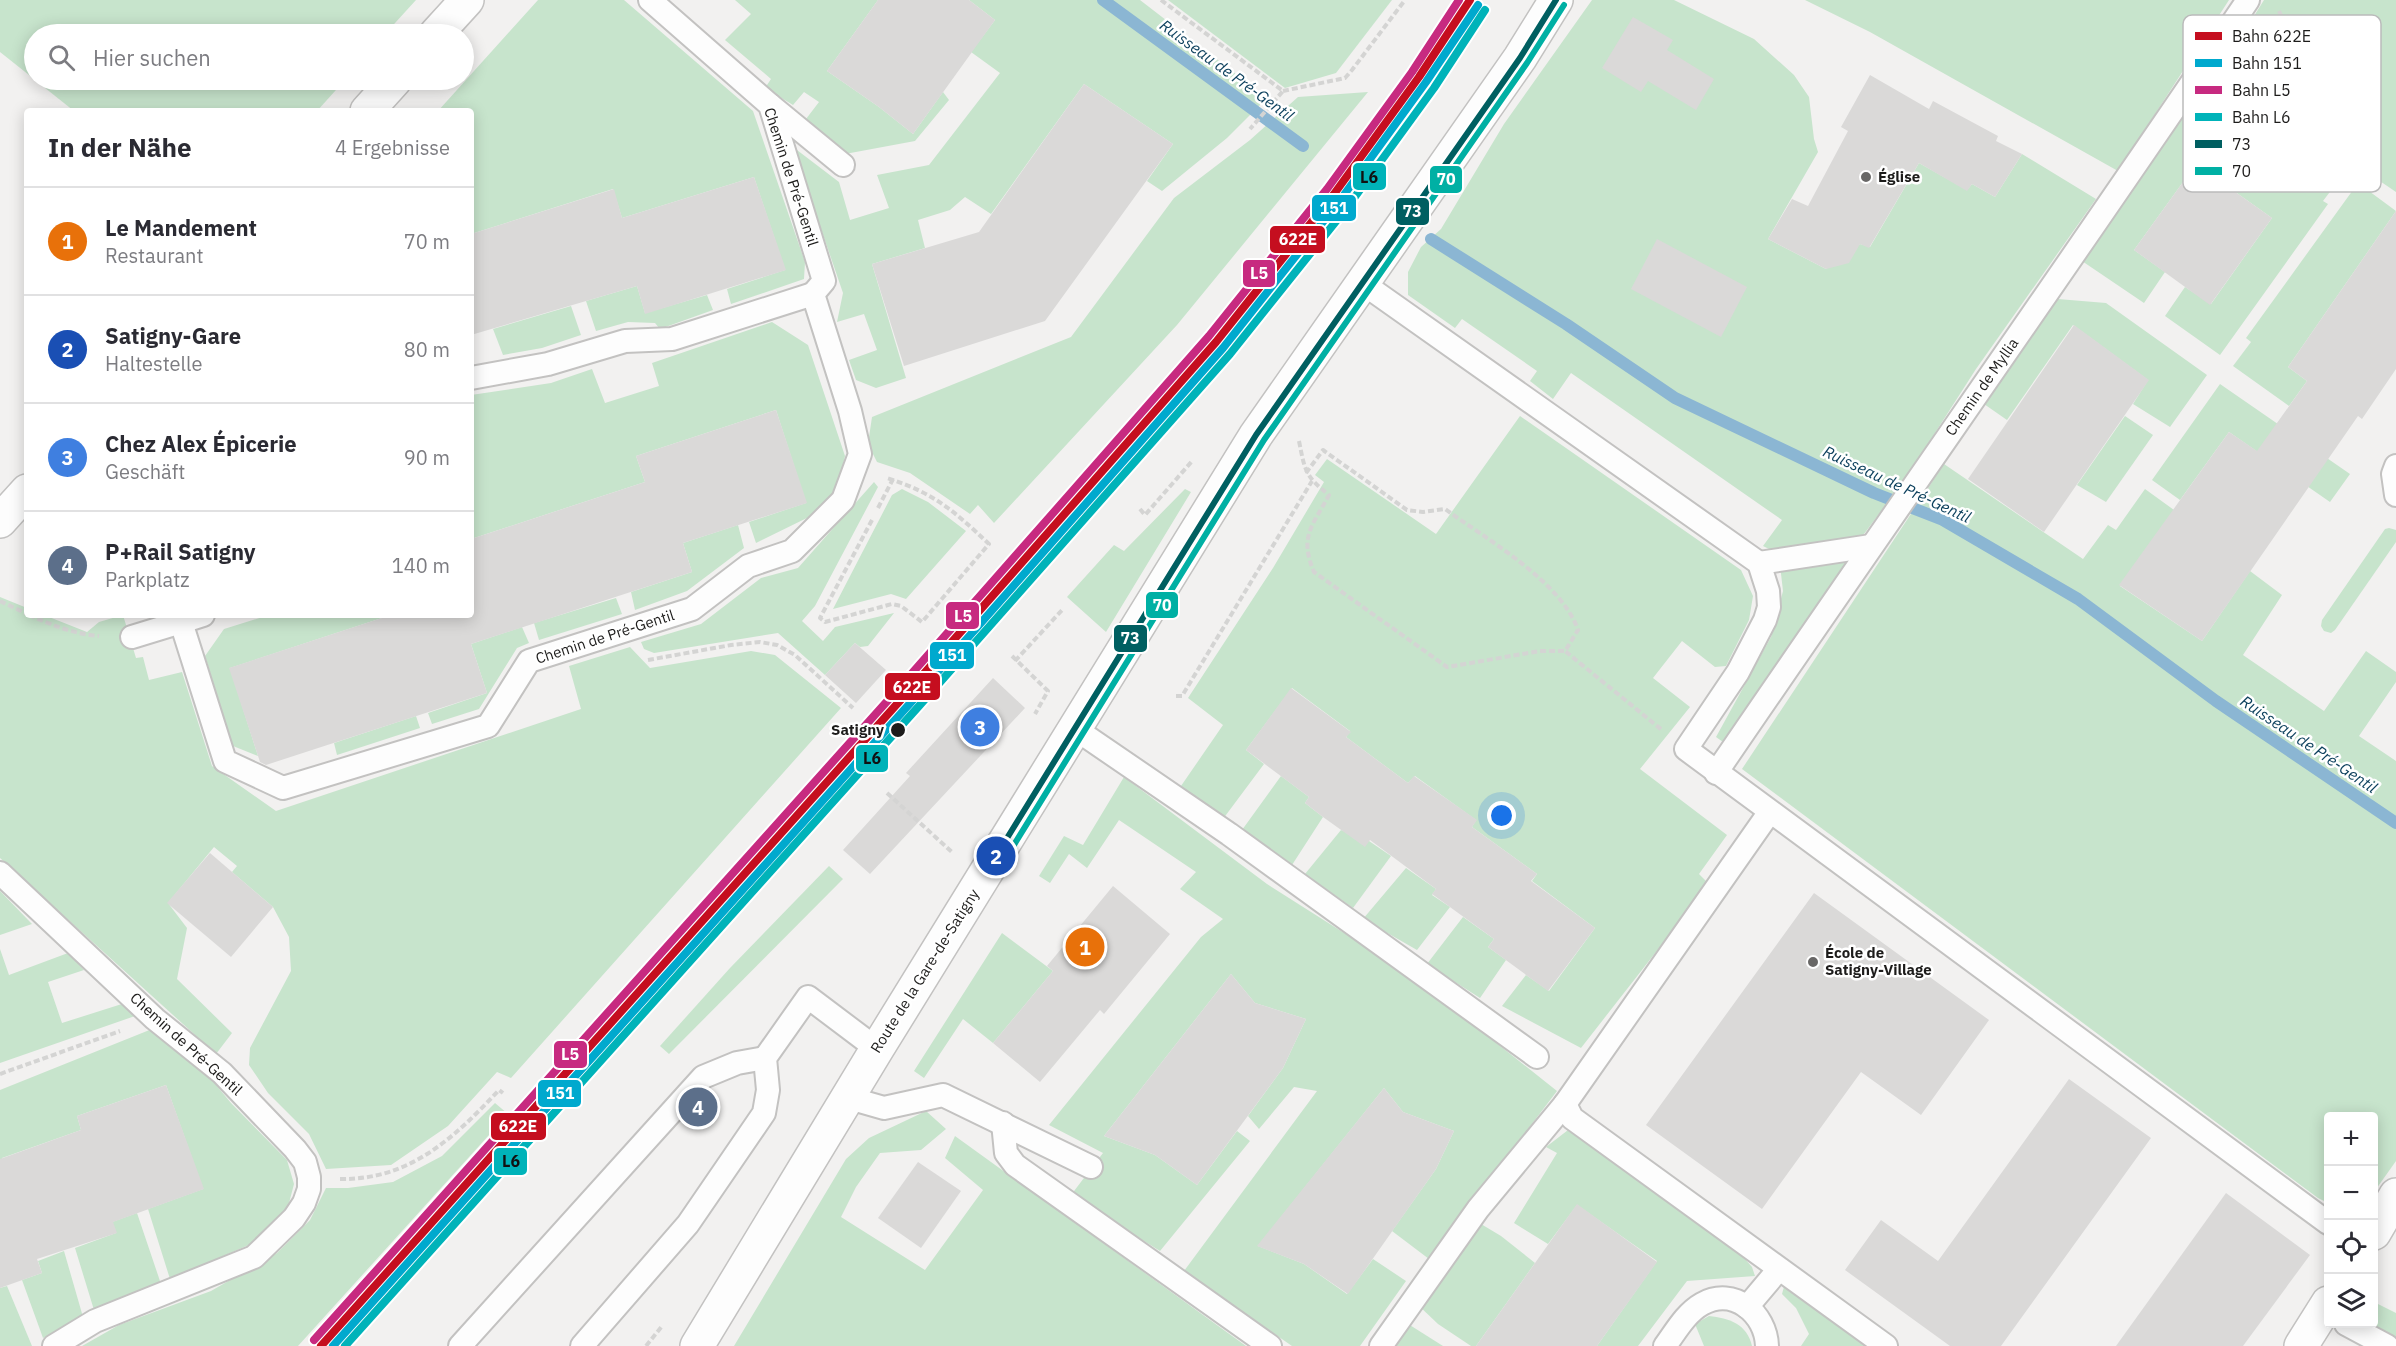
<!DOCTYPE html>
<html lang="de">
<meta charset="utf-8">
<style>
body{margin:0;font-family:"IBM Plex Sans",sans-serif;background:#f2f2f3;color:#2b2b33}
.controls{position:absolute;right:18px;bottom:18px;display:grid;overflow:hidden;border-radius:6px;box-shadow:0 3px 15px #0003}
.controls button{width:54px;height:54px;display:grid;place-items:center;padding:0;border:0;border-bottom:2px solid #e1e1e2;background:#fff;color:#2b2b33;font:30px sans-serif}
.you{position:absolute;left:1502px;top:816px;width:21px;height:21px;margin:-15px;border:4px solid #fff;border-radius:50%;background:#1a73e8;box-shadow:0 0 0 9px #1a73e833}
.badge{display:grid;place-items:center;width:39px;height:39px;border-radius:50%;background:#686766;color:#fff;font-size:20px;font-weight:700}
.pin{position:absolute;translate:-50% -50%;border:3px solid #fff;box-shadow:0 2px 6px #0006}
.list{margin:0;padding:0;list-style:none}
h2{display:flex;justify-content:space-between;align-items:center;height:78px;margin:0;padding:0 24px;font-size:26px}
h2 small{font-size:20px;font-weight:400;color:#7c7c81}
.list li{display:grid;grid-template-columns:39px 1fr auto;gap:18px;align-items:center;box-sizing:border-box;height:108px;padding:0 24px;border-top:2px solid #e1e1e2}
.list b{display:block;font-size:22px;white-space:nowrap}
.list p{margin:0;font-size:20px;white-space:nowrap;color:#7c7c81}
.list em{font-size:20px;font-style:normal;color:#7c7c81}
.icon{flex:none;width:33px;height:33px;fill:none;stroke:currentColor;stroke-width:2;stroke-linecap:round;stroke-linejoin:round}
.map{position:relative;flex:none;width:2396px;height:1346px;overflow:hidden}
.search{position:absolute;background:#fff;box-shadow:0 3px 15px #0003;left:24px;top:24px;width:450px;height:66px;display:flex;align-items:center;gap:15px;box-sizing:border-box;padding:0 21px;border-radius:33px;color:#7c7c81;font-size:22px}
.panel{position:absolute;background:#fff;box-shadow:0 3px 15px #0003;left:24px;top:108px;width:450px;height:510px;border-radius:6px}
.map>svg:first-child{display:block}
</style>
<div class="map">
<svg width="2396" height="1346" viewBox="0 0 2396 1346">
<rect width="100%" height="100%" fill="#f2f1f0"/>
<g fill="#c7e4cc">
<path d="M0,0H416L385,34H34V79L0,52Z"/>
<path d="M538,0H624L753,111L805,262L804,279L731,304L727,289L785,270L754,177L622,218L613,189L471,234V111H438Z"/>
<path d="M735,0H878L827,71L879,107L913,134L943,92L949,100L915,141L845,154L806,119L819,102L804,92L793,105L765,88L771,79L725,40L751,14Z"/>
<path d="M969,0H1140L1267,98L1227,138L1162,191L1147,181L1173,144L1084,84L991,214L965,197L950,210L918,220L925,248L872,264L906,378L876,388L856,380L849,360L877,350L864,314L837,322L843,293L793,147L839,182L850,220L889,208L877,175L929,165L1000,73L971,52L995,20Z"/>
<path d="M1168,0H1392L1336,73L1285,88Z"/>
<path d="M1592,0H1674L1754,39L1794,75L1809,97L1814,139L1818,152L1768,239L1826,269L1860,244L1870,247L1919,163L1967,190L1972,184L1995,197L2022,154L2096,199L1976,369L1908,475L1858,542L1775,552L1763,546L1782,520L1571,373L1553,399L1530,381L1537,371L1462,319L1455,328L1408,295V272L1421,247L1441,229L1504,124Z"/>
<path d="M1805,0H2229L2118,171L1870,32Z"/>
<path d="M2264,0H2396V192L2368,173L2357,156L2323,201L2328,204L2220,355L2165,316L2185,287L2211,304L2272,218L2196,164L2134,250L2165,272L2144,303L2079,259L2184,105L2195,111Z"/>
<path d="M35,80H345L317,111H74Z"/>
<path d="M1368,92L1177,325L994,523L978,505L970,514L910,473L877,462L868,444L872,417L1071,337L1174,198L1250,140L1298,97Z"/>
<path d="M2358,183L2396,211L2288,367L2307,381L2289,406L2233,366L2251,342L2246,338Z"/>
<path d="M637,286L645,313L707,295L713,310L660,329L655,323L628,322L596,331L586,301Z"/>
<path d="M2058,299L2106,303L2207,375L2170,427L2133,404L2148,380L2073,325L2007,420L1984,404Z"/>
<path d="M571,306L581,335L542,348L503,355L493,329Z"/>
<path d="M772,322L808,345L845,456L838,490L813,515L756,543L749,522L806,503L776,410L636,456L645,482L471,539V395L551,383L592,369L605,403L659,386L652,363Z"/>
<path d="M2220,384L2350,474L2330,502L2229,432L2180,500L2152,480Z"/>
<path d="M1520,416L1741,570L1753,596L1749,620L1726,666L1715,667L1682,641L1653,678L1690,707L1640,769L1727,835L1699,874L1709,884L1581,1048L1502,1006L1526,975L1549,991L1595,928L1532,881L1537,874L1472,827L1476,820L1415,776L1408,783L1346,737L1350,731L1292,688L1246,750L1264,764L1223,819L1181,786L1223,725L1188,698L1273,568L1324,482L1315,475L1327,459L1436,534Z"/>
<path d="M2125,416L2153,435L2106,502L2077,485Z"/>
<path d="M1944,464L2083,559L2108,525L2116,530L2145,489L2174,510L2120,586L2202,641L2250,571L2282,595L2243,655L2324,711L2366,651L2396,672V682L2359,736L2396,761V1161L2374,1192V1116H2328V1203L2318,1198L1742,769Z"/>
<path d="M874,482L878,487L815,606L802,621L823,641L835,627L894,613L868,646L860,647L855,643L825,675L778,633L654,653L644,649L641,642L701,624L761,578L798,568Z"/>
<path d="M902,489L928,502L966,531L906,599L891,594L833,609L892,495Z"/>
<path d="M1185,489L1191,492L1106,632L1067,597L1114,545L1124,551Z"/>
<path d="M738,525L744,548L687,591L635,610L631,592L692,572L683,543Z"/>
<path d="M2389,528L2396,530V542L2335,630L2331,633L2324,631L2321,626L2322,620L2385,529Z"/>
<path d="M1851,555L1723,742L1716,737L1771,637L1783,591L1780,565Z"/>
<path d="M0,597L27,608V615H44L87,632L99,622L123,615L136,658L143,657L149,680L182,672L212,766L276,811L581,709L569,666L630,647L650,668L751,651L775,655L841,708L511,1078L497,1072L448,1126L391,1165L326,1169L309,1134L268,1093L249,1065L250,1048L291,971L289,937L273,907L232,872L237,866L214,847L168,903L187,928L177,979L232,1033L216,1054L0,858Z"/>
<path d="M616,598L622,614L539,640L534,623Z"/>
<path d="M269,615H391L230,668L258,756L233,746L205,656L224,629Z"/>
<path d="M522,627L529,643L517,648L479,709L432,724L428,713L487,693L471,644Z"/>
<path d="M416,716L420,728L337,755L334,743Z"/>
<path d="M1281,776L1309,797L1305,803L1323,817L1292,865L1242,830Z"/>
<path d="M1124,777L1267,884L1412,976L1557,1091L1429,1259L1392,1231L1436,1169L1454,1131L1403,1112L1384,1088L1258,1246L1304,1264L1347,1294L1373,1259L1406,1281L1360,1346H1292L1184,1271L1317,1091L1294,1087L1259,1129L1248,1116L1283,1068L1306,1019L1255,1003L1231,974L1104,1136L1155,1155L1197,1185L1237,1131L1250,1141L1160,1251L1071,1195L1103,1153L1049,1125L1201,937L1223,919L1180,889L1196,872L1119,820L1087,868L1069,854L1050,883L1039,876L1064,836L1083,845Z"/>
<path d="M1341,830L1369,841L1391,856L1353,908L1305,874Z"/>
<path d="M829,866L843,879L669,1054L660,1046L730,968Z"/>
<path d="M1406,868L1436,889L1432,895L1450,907L1417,950L1363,919Z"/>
<path d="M0,891L32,924L0,935Z"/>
<path d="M1463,917L1494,939L1488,947L1506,960L1480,998L1427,964Z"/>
<path d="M1002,933L1053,971L993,1043L963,1019L924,1078L914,1071Z"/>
<path d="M0,949L9,975L68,953L84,970L48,982L62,1023L125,1003L135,1016L0,1063Z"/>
<path d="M152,1029L206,1073L231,1103L287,1160L294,1184L288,1207L251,1244L170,1279L148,1209L203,1189L166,1085L77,1116L81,1130L2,1158L0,1173V1090Z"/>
<path d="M495,1103L508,1114L298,1346H82L119,1325L211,1291L277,1253L310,1220L326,1188H348L393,1182L442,1156Z"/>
<path d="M926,1111L946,1129L921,1150L880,1153L856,1187L841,1217L925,1270L983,1190L945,1158L955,1136L1246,1346H734L846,1159L869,1138Z"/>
<path d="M1572,1127L1723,1234L1752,1267L1755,1276L1687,1281L1638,1346H1597L1657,1261L1577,1205L1548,1244L1514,1223L1557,1153L1546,1147Z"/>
<path d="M137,1213L161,1284L94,1310L75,1248L116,1233L112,1222Z"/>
<path d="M1476,1221L1501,1236L1535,1263L1476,1346H1471L1438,1324L1417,1304Z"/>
<path d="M64,1251L83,1317L43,1338L22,1280L42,1273L38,1261Z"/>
<path d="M1785,1283L1873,1346H1801L1809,1334L1796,1308L1782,1294Z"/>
<path d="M7,1286L32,1346H0V1288Z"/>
<path d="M2374,1302L2396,1313V1337L2372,1324H2374Z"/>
<path d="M1709,1316C1729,1318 1747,1324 1752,1346H1704L1695,1324Z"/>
<path d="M1405,1322L1443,1346H1389Z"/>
</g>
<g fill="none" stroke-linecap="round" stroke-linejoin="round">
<g stroke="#8bb6d3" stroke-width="12">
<path d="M1103,0L1303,146"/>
<path d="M1431,239L1566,324L1675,398L1874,493L1943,520L2078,599L2216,701L2396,823"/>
</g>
</g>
<g fill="#dad9d8">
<path d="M878,0H969L995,20L913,134L879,107L827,71Z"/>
<path d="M1633,17L1673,40L1667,50L1714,79L1696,110L1648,81L1641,92L1602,68Z"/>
<path d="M1870,75L1929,109L1933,101L1998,136L1996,141L2022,154L1995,197L1972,184L1967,191L1919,163L1869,248L1860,244L1849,263L1826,269L1768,239L1792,199L1808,206L1848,131L1841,127Z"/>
<path d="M1084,84L1173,144L1045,321L904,366L872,264L979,232Z"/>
<path d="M2196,164L2272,218L2210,305L2134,250Z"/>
<path d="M754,177L786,270L645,314L637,286L471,335V234L614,189L622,218Z"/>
<path d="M2396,211V369L2362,419L2358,416L2202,641L2119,585L2229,432L2257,451L2307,381L2288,367Z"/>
<path d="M1657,239L1747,287L1721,337L1631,289Z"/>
<path d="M2074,325L2149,380L2044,532L1968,479Z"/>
<path d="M776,410L807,503L683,543L692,572L471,644L487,693L266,765L260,762L229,668L391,615H471V539L645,482L636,456Z"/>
<path d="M855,643L886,670L856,703L825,675Z"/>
<path d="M993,678L1025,708L870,874L843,850L910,776L906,773Z"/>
<path d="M1291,688L1351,732L1346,737L1408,783L1414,776L1477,820L1472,827L1537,874L1531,881L1595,928L1548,991L1488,947L1494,939L1432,894L1436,889L1370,840L1365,847L1323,817L1305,803L1309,797L1246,750Z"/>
<path d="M210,853L273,907L231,957L167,903Z"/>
<path d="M1113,886L1170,934L1104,1014L1100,1010L1040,1082L993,1043L1053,971L1047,966Z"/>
<path d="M1814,893L1989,1020L1921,1115L1861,1072L1762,1209L1646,1125Z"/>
<path d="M1231,974L1255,1003L1306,1019L1283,1068L1197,1185L1155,1155L1104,1136Z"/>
<path d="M2069,1079L2151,1138L2001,1346H1950L1845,1270L1881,1220L1938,1261Z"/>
<path d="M166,1085L204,1189L113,1222L117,1233L37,1259L42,1273L0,1288V1159L81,1130L77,1116Z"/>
<path d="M1384,1088L1403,1112L1454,1131L1436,1169L1348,1294L1304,1264L1257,1246Z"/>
<path d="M918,1162L961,1191L921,1248L878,1218Z"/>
<path d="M2226,1193L2310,1255L2243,1346H2116Z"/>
<path d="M1577,1204L1657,1262L1597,1346H1476Z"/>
</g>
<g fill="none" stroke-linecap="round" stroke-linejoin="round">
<g stroke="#c3c2c1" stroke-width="26">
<g id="lane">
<path d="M770,105L843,165"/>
<path d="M1361,282L1759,563L1768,591L1769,607L1765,620L1738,672L1686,749L2328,1223"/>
<path d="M471,378L548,364L625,341L672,339L813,294"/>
<path d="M2396,466L2393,474L2396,495"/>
<path d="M1759,563L1871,546"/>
<path d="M203,615L181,622L225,761L283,788L488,726L529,661L692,609L748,566L792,551L843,500L860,454L850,411L813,294L824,281L770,105L650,0"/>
<path d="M132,637L181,622"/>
<path d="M1074,728L1229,834L1537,1057"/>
<path d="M1716,773C1892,515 2073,259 2248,0"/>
<path d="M0,873L155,1019L222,1073L295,1149L305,1162L309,1177V1189L304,1203L294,1218L254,1257L95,1321L54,1346"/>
<path d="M849,1098L884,1108L943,1095L1091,1167"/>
<path d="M1565,1104L1572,1118L1886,1346"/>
<path d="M1003,1123L1006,1153L1015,1165L1270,1346"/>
<path d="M1747,1307L1779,1269"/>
<path d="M2346,1324L2387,1346"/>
<path d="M460,1346L703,1077L737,1063L765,1058"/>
<path d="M582,1346L688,1224L764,1113L768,1090L765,1058L808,997L877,1049"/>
<path d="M1381,1346L1478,1209L1565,1104L1769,813"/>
<path d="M1665,1346C1676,1331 1686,1313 1702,1304C1734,1286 1766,1314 1767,1346"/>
</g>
</g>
<g stroke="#c3c2c1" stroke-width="36">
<g id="street">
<path d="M436,34L467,0"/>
<path d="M367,111L395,80"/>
<path d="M0,521L27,491"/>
<path d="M2374,1233L2396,1195"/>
<path d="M2301,1346L2328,1303"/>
</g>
</g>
<g stroke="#c3c2c1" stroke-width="36">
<path id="secondary" d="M697,1346L877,1049L1256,435L1520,58L1556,0"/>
</g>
<g stroke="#d4d4d3" stroke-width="4" stroke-dasharray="6 3" stroke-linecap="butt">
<path d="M1161,0L1283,91L1250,129"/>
<path d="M2279,11L2357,174"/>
<path d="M1283,91L1345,78L1352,70L1405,0"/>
<path d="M1299,441C1305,471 1305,476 1329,495C1312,527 1299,536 1314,572L1447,667L1540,651H1565"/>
<path d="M1306,473L1323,450L1407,510L1423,512L1445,509C1485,538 1562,582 1578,630L1565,651L1662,730"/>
<path d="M878,508L893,479"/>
<path d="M1140,509L1145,515L1193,460"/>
<path d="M872,520L820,618L825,622L892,604L901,606L922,622L989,544C953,510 934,493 887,478"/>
<path d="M0,601L27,614"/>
<path d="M29,615C52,625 74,634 99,636"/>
<path d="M1012,656L1048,691L1035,714"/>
<path d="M648,660L731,645L760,642L777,645L795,655L853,708"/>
<path d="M1015,661L1063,609"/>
<path d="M1176,696H1182L1312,481"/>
<path d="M887,793L953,853"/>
<path d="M0,1074L120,1031"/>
<path d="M340,1179C410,1180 454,1138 499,1090L503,1093"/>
<path d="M646,1346L663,1325"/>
</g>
<use href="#lane" stroke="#fdfdfd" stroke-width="22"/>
<use href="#street" stroke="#fdfdfd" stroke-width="33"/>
<use href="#secondary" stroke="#fdfdfd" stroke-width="33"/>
<g stroke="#fff" stroke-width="10">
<path id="bus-1" d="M996,856L1256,435L1520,58L1556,0"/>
</g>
<g stroke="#fff" stroke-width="10">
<path id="bus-2" d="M1004,861L1264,440L1527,63L1564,5"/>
</g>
<use href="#bus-1" stroke="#005f61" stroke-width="6"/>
<use href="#bus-2" stroke="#00b0a4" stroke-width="6"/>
<g stroke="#fff" stroke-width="12">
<path id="rail-1" d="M321,1346L906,694L1216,342L1334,194L1419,77L1470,0"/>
</g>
<g stroke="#fff" stroke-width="12">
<path id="rail-2" d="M333,1346L913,700L1223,348L1341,199L1426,82L1478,5"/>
</g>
<g stroke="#fff" stroke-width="12">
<path id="rail-3" d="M314,1340L899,688L1209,336L1327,189L1412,72L1459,0"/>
</g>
<g stroke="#fff" stroke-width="12">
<path id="rail-4" d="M345,1346L919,706L1230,354L1349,205L1434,88L1485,10"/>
</g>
<use href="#rail-1" stroke="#c50e1f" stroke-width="8"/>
<use href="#rail-2" stroke="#00a9ce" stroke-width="8"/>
<use href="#rail-3" stroke="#c72a80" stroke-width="8"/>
<use href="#rail-4" stroke="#00b3b9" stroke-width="8"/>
</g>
<g fill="#686766" stroke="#fff" stroke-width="2">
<circle cx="1866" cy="177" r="6"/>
<circle cx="1813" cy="962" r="6"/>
</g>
<circle fill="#1d1c1b" stroke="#fff" stroke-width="2" cx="898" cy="730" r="8"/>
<g text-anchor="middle" stroke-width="5" stroke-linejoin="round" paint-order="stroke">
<g font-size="15" fill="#1d1c1b" stroke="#fff">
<text transform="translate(791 177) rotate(72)" y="5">Chemin de Pré-Gentil</text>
<text transform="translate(1982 387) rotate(-55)" y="5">Chemin de Myllia</text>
<text transform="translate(605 637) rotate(-18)" y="5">Chemin de Pré-Gentil</text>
<text transform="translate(925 971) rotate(-58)" y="5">Route de la Gare-de-Satigny</text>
<text transform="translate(186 1044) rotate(42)" y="5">Chemin de Pré-Gentil</text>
</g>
<g font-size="15" font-weight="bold" fill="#1d1c1b" stroke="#fff" text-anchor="start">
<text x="1878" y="182">Église</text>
<text x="1825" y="958">École de<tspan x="1825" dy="17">Satigny-Village</tspan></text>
</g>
<g font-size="15" font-weight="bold" fill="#1d1c1b" stroke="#fff" text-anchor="end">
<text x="884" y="735">Satigny</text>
</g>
<g font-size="16" font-style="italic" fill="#0b3f5c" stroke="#fff">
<text transform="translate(1227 70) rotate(36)" y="6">Ruisseau de Pré-Gentil</text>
<text transform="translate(1897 484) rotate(25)" y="6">Ruisseau de Pré-Gentil</text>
<text transform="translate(2309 744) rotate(34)" y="6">Ruisseau de Pré-Gentil</text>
</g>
</g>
<rect x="2183" y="15" width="198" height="177" rx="9" fill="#fff" stroke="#bbb" stroke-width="1.5"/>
<rect x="2195" y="32" width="27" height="8" fill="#c50e1f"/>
<rect x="2195" y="59" width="27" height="8" fill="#00a9ce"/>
<rect x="2195" y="86" width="27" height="8" fill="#c72a80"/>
<rect x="2195" y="113" width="27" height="8" fill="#00b3b9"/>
<rect x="2195" y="140" width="27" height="8" fill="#005f61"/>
<rect x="2195" y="167" width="27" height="8" fill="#00b0a4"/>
<g font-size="16" fill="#1d1c1b">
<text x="2232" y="42">Bahn 622E</text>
<text x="2232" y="69">Bahn 151</text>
<text x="2232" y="96">Bahn L5</text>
<text x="2232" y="123">Bahn L6</text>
<text x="2232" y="150">73</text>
<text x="2232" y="177">70</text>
</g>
<g stroke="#fff" stroke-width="2">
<rect x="1352" y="162" width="35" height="29" rx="6" fill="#00b3b9"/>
<rect x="1429" y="165" width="34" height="29" rx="6" fill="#00b0a4"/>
<rect x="1311" y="194" width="46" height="28" rx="6" fill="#00a9ce"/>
<rect x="1395" y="197" width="35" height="29" rx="6" fill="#005f61"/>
<rect x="1269" y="225" width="57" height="29" rx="6" fill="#c50e1f"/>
<rect x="1242" y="259" width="34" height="29" rx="6" fill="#c72a80"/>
<rect x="1145" y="591" width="34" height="28" rx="6" fill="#00b0a4"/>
<rect x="945" y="601" width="35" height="29" rx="6" fill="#c72a80"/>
<rect x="1113" y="624" width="35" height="29" rx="6" fill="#005f61"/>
<rect x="929" y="641" width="46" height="29" rx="6" fill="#00a9ce"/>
<rect x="884" y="672" width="57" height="29" rx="6" fill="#c50e1f"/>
<rect x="855" y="744" width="34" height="29" rx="6" fill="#00b3b9"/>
<rect x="553" y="1040" width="35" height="29" rx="6" fill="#c72a80"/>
<rect x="537" y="1079" width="45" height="29" rx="6" fill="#00a9ce"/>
<rect x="490" y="1112" width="57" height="29" rx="6" fill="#c50e1f"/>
<rect x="493" y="1147" width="35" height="29" rx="6" fill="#00b3b9"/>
</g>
<g font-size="16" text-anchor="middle" font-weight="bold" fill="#fff">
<text x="1446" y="185">70</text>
<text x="1334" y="214">151</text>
<text x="1412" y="217">73</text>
<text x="1298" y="245">622E</text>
<text x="1259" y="279">L5</text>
<text x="1162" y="611">70</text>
<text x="963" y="622">L5</text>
<text x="1130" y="644">73</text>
<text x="952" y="661">151</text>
<text x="912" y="693">622E</text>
<text x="570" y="1060">L5</text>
<text x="560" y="1099">151</text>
<text x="518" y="1132">622E</text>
</g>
<g font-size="16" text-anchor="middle" font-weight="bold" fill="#111">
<text x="1369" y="183">L6</text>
<text x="872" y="764">L6</text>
<text x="511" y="1167">L6</text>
</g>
</svg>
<div class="controls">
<button>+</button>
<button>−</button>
<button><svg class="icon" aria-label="locate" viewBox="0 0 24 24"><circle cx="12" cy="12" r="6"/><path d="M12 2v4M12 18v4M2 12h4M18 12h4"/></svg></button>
<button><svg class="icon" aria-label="layers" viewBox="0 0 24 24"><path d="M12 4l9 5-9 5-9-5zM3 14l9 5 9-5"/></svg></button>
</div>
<div class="you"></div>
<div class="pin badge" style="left:1085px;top:947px;background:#e8710a">1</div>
<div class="pin badge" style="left:996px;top:856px;background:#1a4fb4">2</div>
<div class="pin badge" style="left:980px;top:727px;background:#3f7fe0">3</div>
<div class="pin badge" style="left:698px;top:1107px;background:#5c6f8a">4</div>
<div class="search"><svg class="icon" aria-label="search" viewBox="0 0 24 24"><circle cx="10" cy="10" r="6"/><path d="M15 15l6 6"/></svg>Hier suchen</div>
<section class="panel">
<h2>In der Nähe<small>4 Ergebnisse</small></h2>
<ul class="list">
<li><span class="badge" style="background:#e8710a">1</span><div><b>Le Mandement</b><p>Restaurant</p></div><em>70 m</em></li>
<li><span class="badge" style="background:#1a4fb4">2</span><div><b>Satigny-Gare</b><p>Haltestelle</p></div><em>80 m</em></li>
<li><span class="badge" style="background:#3f7fe0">3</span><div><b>Chez Alex Épicerie</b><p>Geschäft</p></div><em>90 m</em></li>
<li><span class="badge" style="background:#5c6f8a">4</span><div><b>P+Rail Satigny</b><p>Parkplatz</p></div><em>140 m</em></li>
</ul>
</section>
</div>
